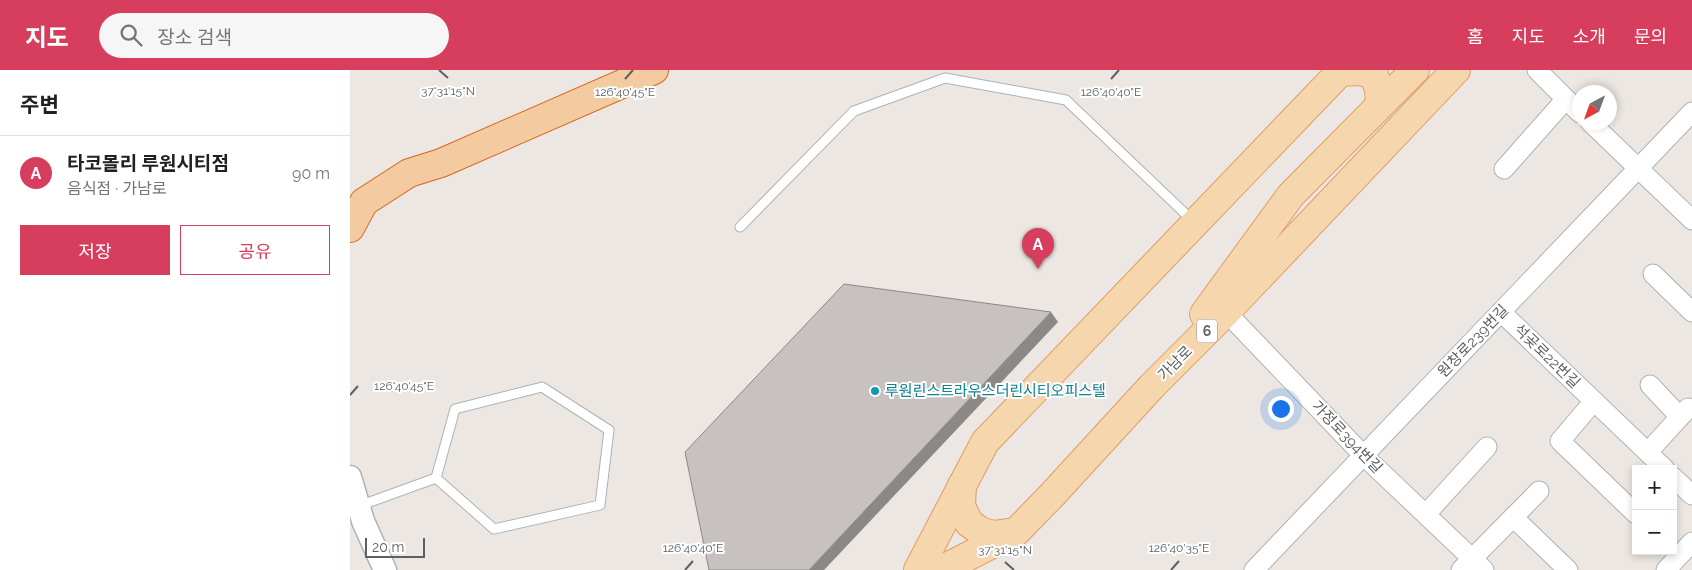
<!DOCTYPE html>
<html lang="ko">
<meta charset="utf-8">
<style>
body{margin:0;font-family:Raleway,"Noto Sans KR",sans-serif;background:#f6f6f6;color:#202124}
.controls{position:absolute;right:15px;bottom:15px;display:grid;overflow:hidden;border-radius:0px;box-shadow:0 2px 8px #0003}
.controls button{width:45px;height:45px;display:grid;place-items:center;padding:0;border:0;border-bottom:1px solid #e0e0e0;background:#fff;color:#202124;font:25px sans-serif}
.compass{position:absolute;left:1222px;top:15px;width:45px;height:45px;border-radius:50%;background:#fff;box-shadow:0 2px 8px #0003;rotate:221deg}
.scale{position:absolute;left:15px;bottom:12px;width:60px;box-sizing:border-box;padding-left:5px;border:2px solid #5b6062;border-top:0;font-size:14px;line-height:18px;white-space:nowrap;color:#5b6062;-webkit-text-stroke:4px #fff;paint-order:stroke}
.you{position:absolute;left:930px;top:338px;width:18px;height:18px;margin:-12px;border:4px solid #fff;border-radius:50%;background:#1a73e8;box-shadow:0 0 0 8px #1a73e833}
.badge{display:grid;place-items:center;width:32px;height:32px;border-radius:50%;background:#d73d5c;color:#fff;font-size:16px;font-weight:700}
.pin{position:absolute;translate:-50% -41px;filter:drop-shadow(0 1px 2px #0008)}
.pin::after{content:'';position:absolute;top:26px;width:18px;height:15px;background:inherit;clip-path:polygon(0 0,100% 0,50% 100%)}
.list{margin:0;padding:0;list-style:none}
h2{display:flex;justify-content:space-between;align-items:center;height:65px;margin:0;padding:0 20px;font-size:21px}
h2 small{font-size:16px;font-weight:400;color:#757577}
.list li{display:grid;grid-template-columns:32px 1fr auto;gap:15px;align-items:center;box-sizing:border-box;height:75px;padding:0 20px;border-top:1px solid #e0e0e0}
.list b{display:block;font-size:19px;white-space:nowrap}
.list p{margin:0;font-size:16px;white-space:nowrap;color:#757577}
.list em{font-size:16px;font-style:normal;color:#757577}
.actions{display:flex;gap:10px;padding:15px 20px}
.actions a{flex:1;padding:11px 0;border:1px solid #d73d5c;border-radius:0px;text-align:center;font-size:18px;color:#d73d5c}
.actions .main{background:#d73d5c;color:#fff}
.icon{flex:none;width:28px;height:28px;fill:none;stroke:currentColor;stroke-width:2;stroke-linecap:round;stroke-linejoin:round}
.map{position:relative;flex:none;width:1342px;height:500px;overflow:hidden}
header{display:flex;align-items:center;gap:30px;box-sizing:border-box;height:70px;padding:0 25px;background:#d73d5c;color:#fff}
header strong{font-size:24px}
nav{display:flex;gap:28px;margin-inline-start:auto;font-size:18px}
.search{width:350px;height:45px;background:#f6f6f6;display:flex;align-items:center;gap:12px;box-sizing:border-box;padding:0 18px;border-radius:28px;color:#757577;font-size:19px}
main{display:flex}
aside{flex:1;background:#fff}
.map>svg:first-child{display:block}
</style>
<header>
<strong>지도</strong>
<div class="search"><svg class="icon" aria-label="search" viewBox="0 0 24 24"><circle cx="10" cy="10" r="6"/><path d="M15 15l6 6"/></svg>장소 검색</div>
<nav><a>홈</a><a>지도</a><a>소개</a><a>문의</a></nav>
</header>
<main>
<aside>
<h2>주변<small></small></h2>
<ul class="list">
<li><span class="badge">A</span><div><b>타코몰리 루원시티점</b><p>음식점 · 가남로</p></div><em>90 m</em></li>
</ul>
<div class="actions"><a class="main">저장</a><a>공유</a></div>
</aside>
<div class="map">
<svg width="1342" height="500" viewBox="0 0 1342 500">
<rect width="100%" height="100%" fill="#ece7e2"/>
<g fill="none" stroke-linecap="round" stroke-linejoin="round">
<g stroke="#aeb2b4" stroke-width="11">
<g id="service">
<path d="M390,157L504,41L595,8L716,30L843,151"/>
<path d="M9,436L86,408L144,459L250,435L259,360L192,317L105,339L86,408"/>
</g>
</g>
<g stroke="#aeb2b4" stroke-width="21">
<g id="minor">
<path d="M1187,0L1230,43"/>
<path d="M1240,52L1342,150"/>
<path d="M1154,99L1216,29"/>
<path d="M1303,204L1342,242"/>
<path d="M876,242L1014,386L1134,500"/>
<path d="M1151,242L1315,399"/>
<path d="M1300,315L1330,347"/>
<path d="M1244,331L1210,371L1286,444"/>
<path d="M1298,382L1338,338"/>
<path d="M1323,407L1342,425"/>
<path d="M1076,444L1137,377"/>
<path d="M1163,447L1218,500"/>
<path d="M904,500L1342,42"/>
<path d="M1111,500L1189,421"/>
<path d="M1316,500L1342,472"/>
</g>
</g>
<g stroke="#aeb2b4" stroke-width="25">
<path id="tertiary" d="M0,407L13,451L35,500"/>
</g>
<g stroke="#e29c65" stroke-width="30">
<g id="primary">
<path d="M989,2L1010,1L1024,5L1029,20L1030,34"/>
<path d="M854,244L941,125L1065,0"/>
<path d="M612,415L611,436L619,453L630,461L643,465L665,462"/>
<path d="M568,500L635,372L992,0"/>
<path d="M591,500L666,462L703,424L802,316L876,242L1106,0"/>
</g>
</g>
<g stroke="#d76517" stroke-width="30">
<path id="trunk" d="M0,158L14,132L59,103L91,93L304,0"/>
</g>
<use href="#service" stroke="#fff" stroke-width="9"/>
<use href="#minor" stroke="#fff" stroke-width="19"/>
<use href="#tertiary" stroke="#fff" stroke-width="22"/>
<use href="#primary" stroke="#f6d6ad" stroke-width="28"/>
<use href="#trunk" stroke="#f4caa0" stroke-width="28"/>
</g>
<path fill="#8b8886" d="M701,242L708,252L474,500H459Z"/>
<path fill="#c7c2c0" stroke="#8b8886" d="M494,214L701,242L459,500H359L335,382Z"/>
<path fill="none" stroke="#5b6062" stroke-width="2" d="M89,0L98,8M275,9L283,0M761,9L769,0M0,325L8,316M655,492L664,500M335,500L343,491M821,500L829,491"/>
<circle fill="#0f9aa8" stroke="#fff" stroke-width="2" cx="525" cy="321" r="5"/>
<g text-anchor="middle" stroke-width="4" stroke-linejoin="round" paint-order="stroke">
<rect fill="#fff" stroke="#8c9091" stroke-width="1" x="847" y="249.5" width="20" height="23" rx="4"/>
<g font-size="14" font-weight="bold" fill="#5b6062">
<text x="857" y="266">6</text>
</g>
<g font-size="15" fill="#5b6062" stroke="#fff">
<text transform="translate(1123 271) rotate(-46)" y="5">원창로239번길</text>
<text transform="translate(1197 286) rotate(44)" y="5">석곶로22번길</text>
<text transform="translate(825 293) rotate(-45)" y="5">가남로</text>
<text transform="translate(997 367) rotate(46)" y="5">가정로394번길</text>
</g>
<g font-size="15" fill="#0d838f" stroke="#fff" text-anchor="start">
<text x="535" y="326">루원린스트라우스더린시티오피스텔</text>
</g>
</g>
<g font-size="12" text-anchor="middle" fill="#5b6062" stroke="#fff" stroke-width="4" stroke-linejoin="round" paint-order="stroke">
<text x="98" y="25">37°31'15"N</text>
<text x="275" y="26">126°40'45"E</text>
<text x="761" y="26">126°40'40"E</text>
<text x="54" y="320">126°40'45"E</text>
<text x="343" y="482">126°40'40"E</text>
<text x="829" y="482">126°40'35"E</text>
<text x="655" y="484">37°31'15"N</text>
</g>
</svg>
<div class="controls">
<button>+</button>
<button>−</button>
</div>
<svg class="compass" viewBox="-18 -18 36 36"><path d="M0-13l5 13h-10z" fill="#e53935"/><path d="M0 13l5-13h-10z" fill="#757577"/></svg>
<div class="scale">20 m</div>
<div class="you"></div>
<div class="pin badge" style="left:688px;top:199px">A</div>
</div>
</main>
